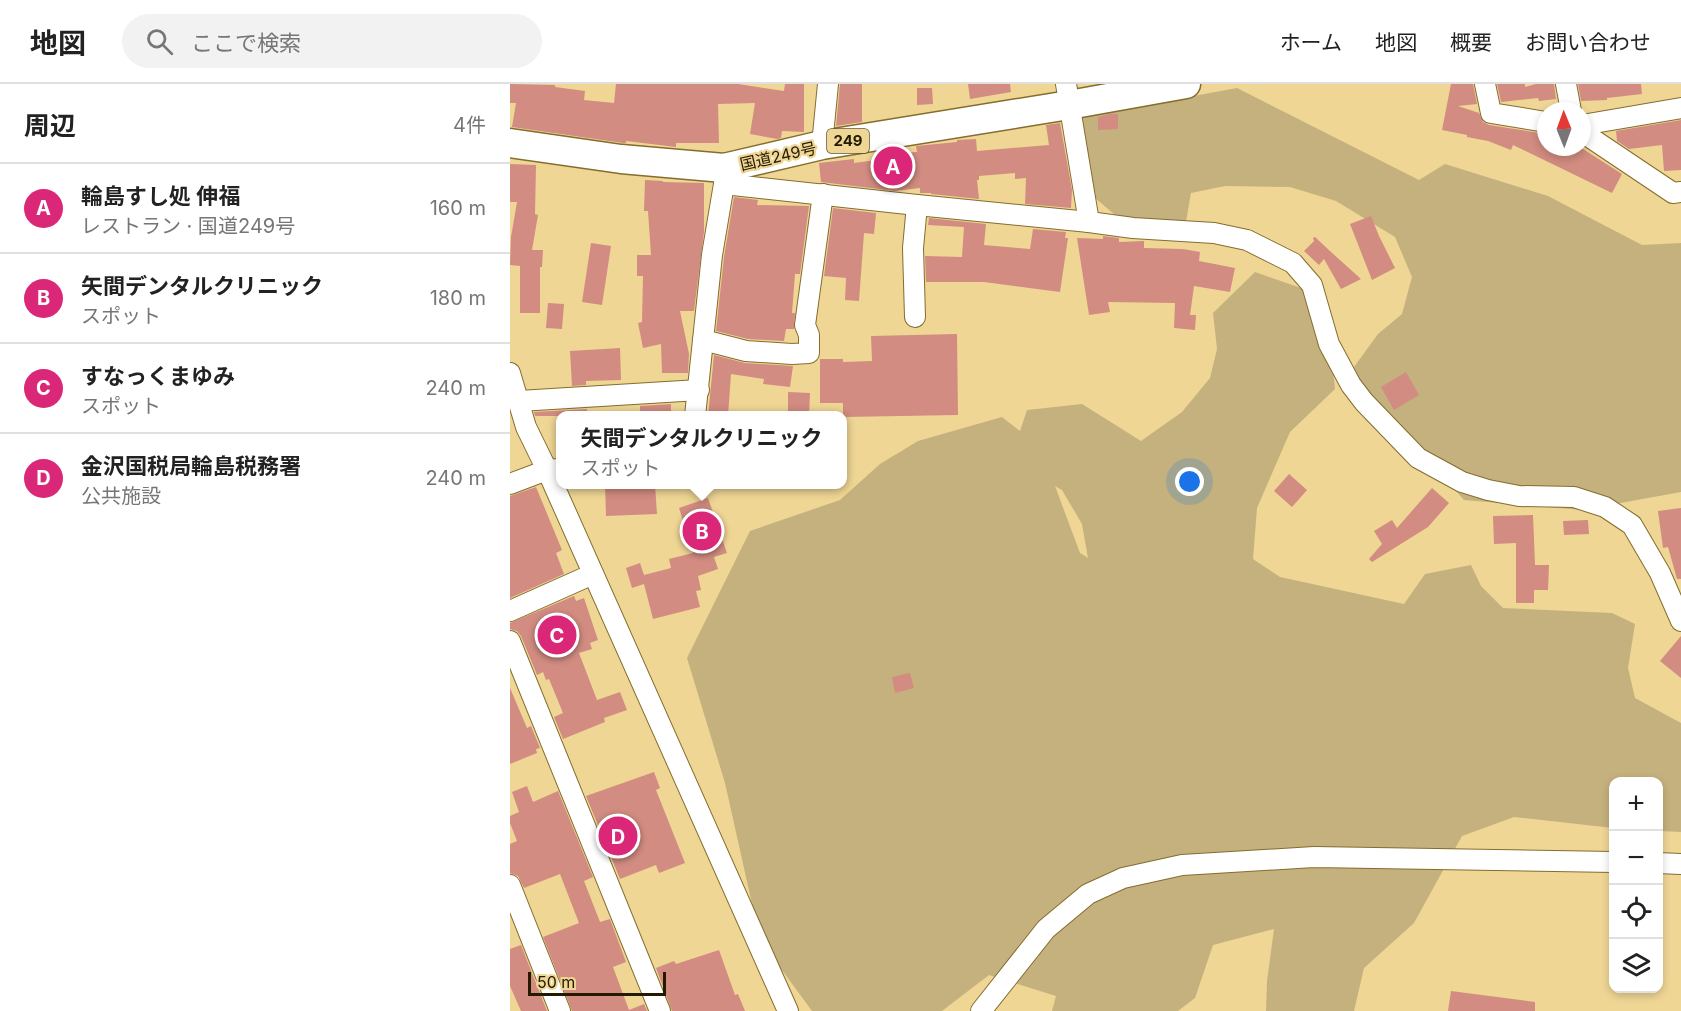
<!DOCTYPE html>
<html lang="ja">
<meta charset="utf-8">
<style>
body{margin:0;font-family:Inter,"Noto Sans JP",sans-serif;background:#f2f2f2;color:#222}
.controls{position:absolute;right:18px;bottom:18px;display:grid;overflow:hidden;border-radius:12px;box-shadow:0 3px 9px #0003}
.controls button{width:54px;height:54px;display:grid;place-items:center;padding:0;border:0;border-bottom:2px solid #e0e0e0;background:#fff;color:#222;font:30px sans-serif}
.compass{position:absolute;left:1027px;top:18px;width:54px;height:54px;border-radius:50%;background:#fff;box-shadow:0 3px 9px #0003;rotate:359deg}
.scale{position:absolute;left:18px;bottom:15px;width:138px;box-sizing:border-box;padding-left:6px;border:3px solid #231a01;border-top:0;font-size:16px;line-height:21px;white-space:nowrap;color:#231a01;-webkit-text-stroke:4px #efd695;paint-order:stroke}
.you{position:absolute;left:680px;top:398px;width:21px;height:21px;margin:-15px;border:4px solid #fff;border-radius:50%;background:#1a73e8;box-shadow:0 0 0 9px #1a73e833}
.badge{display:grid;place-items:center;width:39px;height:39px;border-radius:50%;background:#db2777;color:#fff;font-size:20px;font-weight:700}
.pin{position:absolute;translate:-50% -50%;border:3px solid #fff;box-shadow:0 2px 6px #0006}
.popup{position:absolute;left:46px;top:327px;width:291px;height:78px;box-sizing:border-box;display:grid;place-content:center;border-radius:12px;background:#fff;filter:drop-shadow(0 2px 4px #0005);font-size:20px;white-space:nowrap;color:#767676}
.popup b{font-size:22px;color:#222}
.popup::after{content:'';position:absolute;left:50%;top:100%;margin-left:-12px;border:12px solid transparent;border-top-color:#fff}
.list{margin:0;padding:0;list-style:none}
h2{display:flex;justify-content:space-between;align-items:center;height:78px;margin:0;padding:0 24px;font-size:26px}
h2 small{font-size:20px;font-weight:400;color:#767676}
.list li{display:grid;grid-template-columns:39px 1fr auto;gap:18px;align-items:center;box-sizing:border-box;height:90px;padding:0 24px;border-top:2px solid #e0e0e0}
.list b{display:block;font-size:22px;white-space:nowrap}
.list p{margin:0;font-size:20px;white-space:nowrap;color:#767676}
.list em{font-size:20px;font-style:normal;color:#767676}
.icon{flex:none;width:33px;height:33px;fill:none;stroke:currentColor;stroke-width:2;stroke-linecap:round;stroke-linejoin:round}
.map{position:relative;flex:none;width:1171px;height:927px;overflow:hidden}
header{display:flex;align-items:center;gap:36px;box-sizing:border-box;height:84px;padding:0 30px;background:#fff;border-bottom:2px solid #e0e0e0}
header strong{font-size:28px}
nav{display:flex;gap:33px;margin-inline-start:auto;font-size:21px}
.search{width:420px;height:54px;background:#f2f2f2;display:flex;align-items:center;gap:15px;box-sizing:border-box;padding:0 21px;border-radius:33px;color:#767676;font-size:22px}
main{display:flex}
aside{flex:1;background:#fff}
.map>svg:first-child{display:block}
</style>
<header>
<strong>地図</strong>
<div class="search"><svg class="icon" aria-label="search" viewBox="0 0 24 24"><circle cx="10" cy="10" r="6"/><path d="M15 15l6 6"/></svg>ここで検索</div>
<nav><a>ホーム</a><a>地図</a><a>概要</a><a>お問い合わせ</a></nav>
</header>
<main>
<aside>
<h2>周辺<small>4件</small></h2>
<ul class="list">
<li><span class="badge">A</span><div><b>輪島すし処 伸福</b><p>レストラン · 国道249号</p></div><em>160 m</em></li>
<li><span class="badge">B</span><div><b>矢間デンタルクリニック</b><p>スポット</p></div><em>180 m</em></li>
<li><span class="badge">C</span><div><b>すなっくまゆみ</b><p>スポット</p></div><em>240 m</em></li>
<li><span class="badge">D</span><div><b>金沢国税局輪島税務署</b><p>公共施設</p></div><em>240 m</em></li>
</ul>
</aside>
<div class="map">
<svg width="1171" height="927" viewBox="0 0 1171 927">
<rect width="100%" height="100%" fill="#efd695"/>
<g fill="#c5b17d" fill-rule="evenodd">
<path d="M727,4L909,96L935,80L1038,112L1132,161L1171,159V408L1072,426L954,416L890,345L854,308L844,283L868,250L892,230L902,193L885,153L826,117L780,103L715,102L681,109L674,149L611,136L578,108L570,33Z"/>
<path d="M745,188L805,209L817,228L825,305L780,348L747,424L743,475L770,493L894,520L915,490L961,481L971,502L993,524L1102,529L1125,540L1118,584L1125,614L1171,639V748L1149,747L1148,698H1104L1103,744L1004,733L952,752L904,839L854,884L844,927H756L757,897L764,845L703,861L685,914L668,927H542L546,912L479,891L432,927H302L250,856L215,699L177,574L240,447L330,416L370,380L408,357L492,333L510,347L517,326L572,320L631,357L672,328L700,294L707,265L703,229ZM545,402L552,406L572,440L578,474L570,469Z"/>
</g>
<g fill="#d28c81">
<path d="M0,0L45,1V3L75,7L74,16L104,19L106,0H228L274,7L275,0H294V48L272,47L271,54L267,55L240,50L245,19L208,20L209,59H166V63L116,57V59H113L2,43L6,19H0Z"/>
<path d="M330,0H352V38L326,42Z"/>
<path d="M458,0H500L501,8L460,15Z"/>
<path d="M941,0H963L967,20L948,22L969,29L973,38L979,41L1036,50V63H1070L1112,90L1102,109L1003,61L1001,66L978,57L957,53V51L932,46Z"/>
<path d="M987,0H1015V3L1026,0H1044L1046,15L1029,17L1028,14L991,18Z"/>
<path d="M1068,0H1131L1132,10L1097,14V16L1071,17Z"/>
<path d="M407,4H422L423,20L407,21Z"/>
<path d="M600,30H608V45L588,46V33Z"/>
<path d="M1171,36V86L1154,87L1152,61L1119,65L1107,57L1106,47Z"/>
<path d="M550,39L562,106L561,124L515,120L516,94L505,95V89L469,92V96H467L469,115L421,110V109H410V104L385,107L311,98L309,79L344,75V79L374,75V70L407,68L406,62L447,58V56L466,55L467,67L539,61L536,41Z"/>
<path d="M0,80L26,81L25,130L28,131L22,166H33L32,183H30V229H10V182L0,181L1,153L7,118H0Z"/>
<path d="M135,96L153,97V98L194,99V148L184,227H170L179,270L178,289H152L151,260L133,264L128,239L132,238L133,192H127V171H141L138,127H134Z"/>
<path d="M224,113L248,116L247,121L299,122L290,190H285L282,229H285L284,245H276L274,257L238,255L206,247L214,173Z"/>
<path d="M323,124L366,129L364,150L354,149L349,217L335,216L336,194L314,192Z"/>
<path d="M861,132L869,152L885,184L862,196L840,140Z"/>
<path d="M419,134L476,140L474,161L520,165L523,145L556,148L555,154H558L550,208L474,198H416L415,172L452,173L454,143L418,141Z"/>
<path d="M593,152L609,154V158L634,157V164L673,165L690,168L689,177L725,184L720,208L684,202L680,231H686L685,246L664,244L665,219L598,218L600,228L579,231L567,154L593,155Z"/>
<path d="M805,153L821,168L851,195L831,205L814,175L809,181L794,167L804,157L803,154Z"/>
<path d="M81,159L101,162L92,221L72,218Z"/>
<path d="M38,219L54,220L52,245L36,244Z"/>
<path d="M447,250L448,331L333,333V319H310V275H333V278L362,277L361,252Z"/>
<path d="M110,264L111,296L76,297V301L62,302L60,267Z"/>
<path d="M204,271L235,279L283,282L280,303L253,300L254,295L221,290L218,332H198Z"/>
<path d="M896,288L909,311L884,326L871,303Z"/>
<path d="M278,308L300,309L299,332H278Z"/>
<path d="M161,320V332H130V322Z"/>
<path d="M77,325V332H25L24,328Z"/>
<path d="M779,390L797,406L782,423L764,407Z"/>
<path d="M95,400H145L147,430L96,432Z"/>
<path d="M26,403L52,466L46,469L54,490L0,514V412Z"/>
<path d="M922,404L939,419L918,443L862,478L859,475L872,460L864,447L882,436L887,444Z"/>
<path d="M198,414L217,469L204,473L208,485L188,492L191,506L186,507L190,523L143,535L134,500L122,504L116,484L130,479L134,491L161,484L159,475L183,469L169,424Z"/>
<path d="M1171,424V495H1167L1158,463L1153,464L1148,427Z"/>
<path d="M1023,431L1025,481H1039L1038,506H1024V519H1006V459L984,460L983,432Z"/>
<path d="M1078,436L1079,450L1054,451L1053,437Z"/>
<path d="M64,512L66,517L74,514L88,556L80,559L82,565L69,569L87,616L110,608L117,626L94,634L95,638L53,655L44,633L53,629L39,595L36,596L33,588L27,591L11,552L7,547L0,545V539Z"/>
<path d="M1171,552V594L1150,577Z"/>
<path d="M400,589L404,604L385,609L382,593Z"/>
<path d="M0,604L17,644L21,642L30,664L26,665L27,669L0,680Z"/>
<path d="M144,688L150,704L146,706L175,779L149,789L146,781L110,795L76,712Z"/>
<path d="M17,702L23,718L48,707L83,793L74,797L90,838L100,835L116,878L103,883L119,926L134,920L137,927H62L33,853L69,839L50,790L14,804L8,792L0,789V760L7,757L0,739V732L9,728L2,708Z"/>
<path d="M11,861L37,927H11L0,902V865Z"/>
<path d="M209,866L225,911L228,910L235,927H162L146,884L164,877L166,880Z"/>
<path d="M941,907L1025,918V927H938Z"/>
</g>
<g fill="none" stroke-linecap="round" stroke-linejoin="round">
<g stroke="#846d2d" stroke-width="22">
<g id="minor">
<path d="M556,0L579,138"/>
<path d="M975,0L981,29L1036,38"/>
<path d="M1056,0L1061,27"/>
<path d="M1072,41L1171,24"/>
<path d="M1072,48L1163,109L1171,108"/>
<path d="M312,61L318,0"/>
<path d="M214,100L407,121L579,138L623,144L704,149L737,156L783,179L802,201L819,260L841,301L854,318L908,374L952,398L978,406L1009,412L1064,413L1095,423L1122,441L1150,489L1171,537"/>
<path d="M405,233L403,164L407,121"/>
<path d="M193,256L236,267L282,270L299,269V251L295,241L313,110"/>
<path d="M0,289L16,343L37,386L278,927"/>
<path d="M9,317L189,306"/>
<path d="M185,332L202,171L214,100V87"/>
<path d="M0,400L37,386L49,385"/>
<path d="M0,527L83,490"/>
<path d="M0,557L150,927"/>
<path d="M1148,779L1171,780"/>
<path d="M0,801L50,927"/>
<path d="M471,927L536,845L578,810L613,794L672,781L804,773L1104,778"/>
</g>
</g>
<g stroke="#846d2d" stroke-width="31">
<path id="highway" d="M0,59L111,75L214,84L312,61L559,21L676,0"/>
</g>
<use href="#minor" stroke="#fff" stroke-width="20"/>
<use href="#highway" stroke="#fff" stroke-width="28"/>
</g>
<g text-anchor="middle" stroke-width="4.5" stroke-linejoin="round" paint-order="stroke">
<rect fill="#efd695" stroke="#60522d" stroke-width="1.5" x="317" y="45" width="42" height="24" rx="4.5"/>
<g font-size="15" font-weight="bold" fill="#231a01">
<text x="338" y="62">249</text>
</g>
<g font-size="16" fill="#231a01" stroke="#efd695">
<text transform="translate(268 72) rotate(-13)" y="6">国道249号</text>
</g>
</g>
</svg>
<div class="controls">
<button>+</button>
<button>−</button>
<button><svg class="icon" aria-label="locate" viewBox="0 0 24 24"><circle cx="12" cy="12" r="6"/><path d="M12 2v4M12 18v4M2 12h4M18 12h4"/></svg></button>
<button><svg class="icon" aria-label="layers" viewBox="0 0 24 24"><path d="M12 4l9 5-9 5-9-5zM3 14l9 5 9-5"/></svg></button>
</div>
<svg class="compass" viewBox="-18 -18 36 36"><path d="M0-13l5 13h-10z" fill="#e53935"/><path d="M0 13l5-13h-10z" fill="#767676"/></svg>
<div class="scale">50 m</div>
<div class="you"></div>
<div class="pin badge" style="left:383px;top:82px">A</div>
<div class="pin badge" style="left:192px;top:447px">B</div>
<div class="popup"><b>矢間デンタルクリニック</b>スポット</div>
<div class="pin badge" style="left:47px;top:551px">C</div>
<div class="pin badge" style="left:108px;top:752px">D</div>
</div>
</main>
